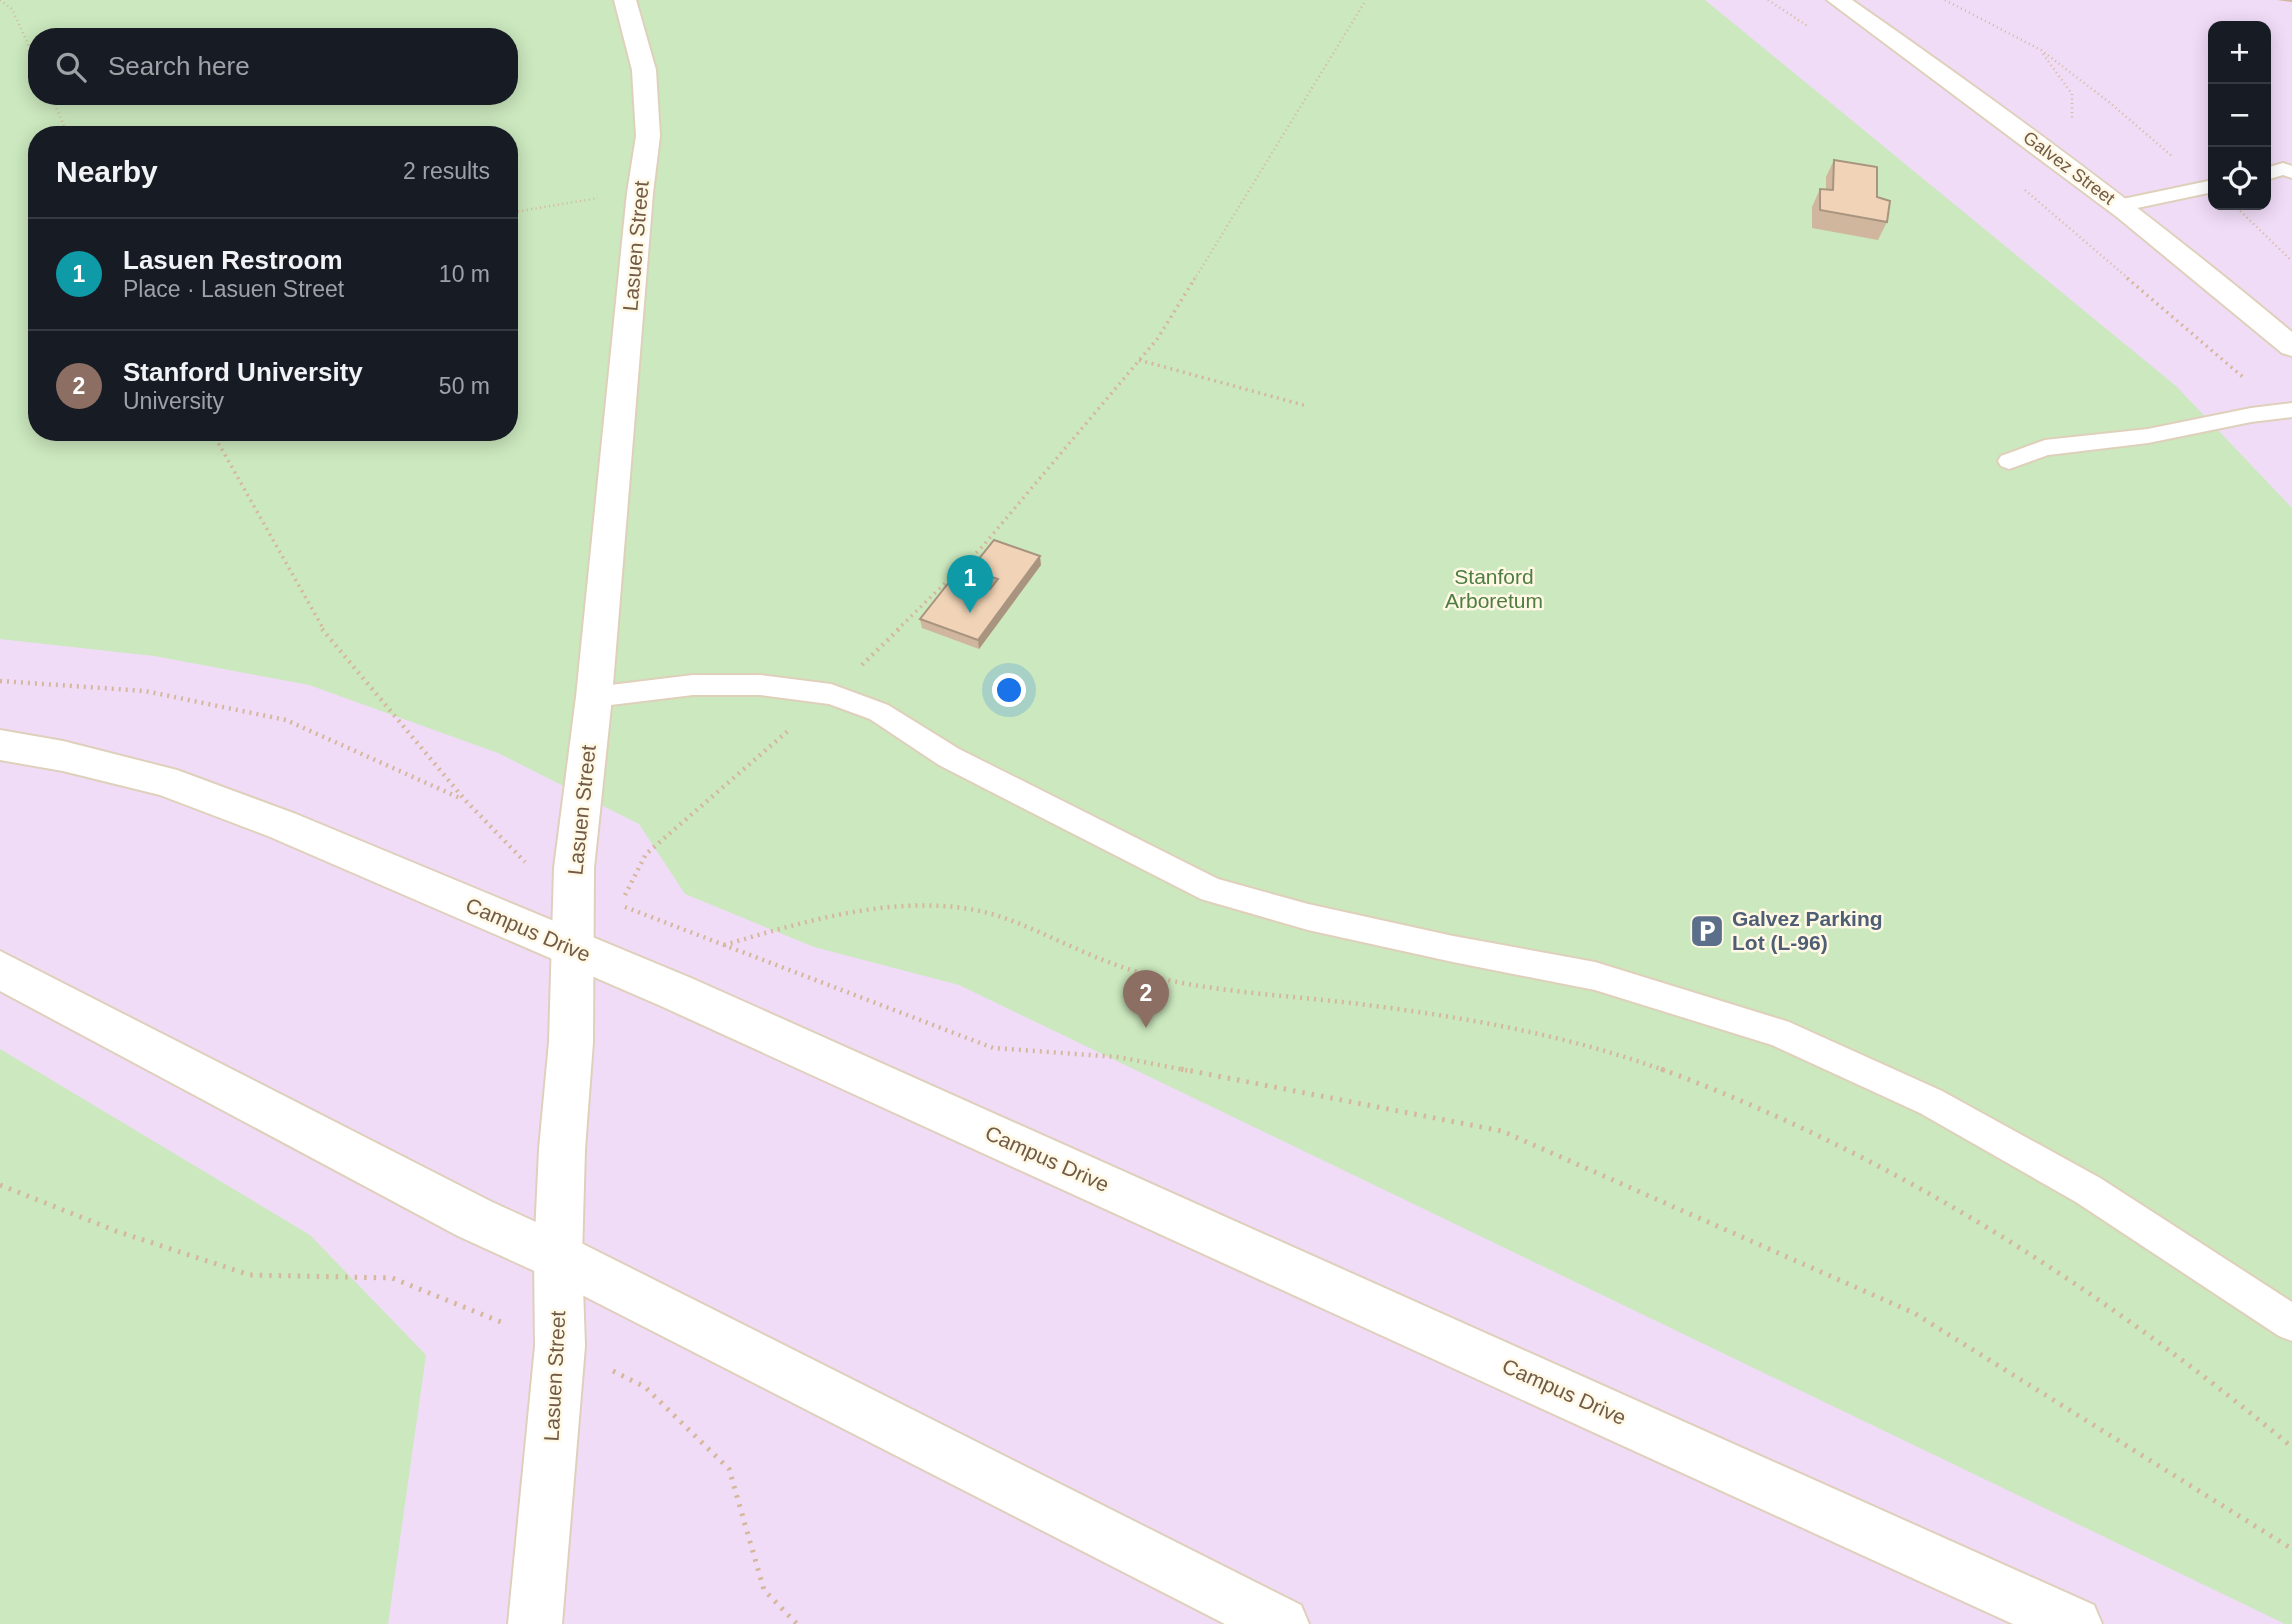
<!DOCTYPE html>
<meta charset="utf-8">
<style>
body{margin:0;font-family:Helvetica,sans-serif;background:#20242c;color:#f1f3f6}
.controls{position:absolute;right:21px;top:21px;display:grid;overflow:hidden;border-radius:14px;box-shadow:0 4px 18px #0003}
.controls button{width:63px;height:63px;display:grid;place-items:center;padding:0;border:0;border-bottom:2px solid #363941;background:#171b24;color:#f1f3f6;font:35px sans-serif}
.you{position:absolute;left:1010px;top:691px;width:24px;height:24px;margin:-18px;border:5px solid #fff;border-radius:50%;background:#1a73e8;box-shadow:0 0 0 10px #1a73e833}
.badge{display:grid;place-items:center;width:46px;height:46px;border-radius:50%;background:#e67a44;color:#fff;font-size:23px;font-weight:700}
.pin{position:absolute;translate:-50% -58px;filter:drop-shadow(0 2px 4px #0008)}
.pin::after{content:'';position:absolute;top:37px;width:24px;height:21px;background:inherit;clip-path:polygon(0 0,100% 0,50% 100%)}
.list{margin:0;padding:0;list-style:none}
h2{display:flex;justify-content:space-between;align-items:center;height:91px;margin:0;padding:0 28px;font-size:30px}
h2 small{font-size:23px;font-weight:400;color:#9ea1a6}
.list li{display:grid;grid-template-columns:46px 1fr auto;gap:21px;align-items:center;box-sizing:border-box;height:112px;padding:0 28px;border-top:2px solid #363941}
.list b{display:block;font-size:26px;white-space:nowrap}
.list p{margin:0;font-size:23px;white-space:nowrap;color:#9ea1a6}
.list em{font-size:23px;font-style:normal;color:#9ea1a6}
.icon{flex:none;width:38px;height:38px;fill:none;stroke:currentColor;stroke-width:2;stroke-linecap:round;stroke-linejoin:round}
.map{position:relative;flex:none;width:2292px;height:1624px;overflow:hidden}
.search{position:absolute;background:#171b24;box-shadow:0 4px 18px #0003;left:28px;top:28px;width:490px;height:77px;display:flex;align-items:center;gap:18px;box-sizing:border-box;padding:0 24px;border-radius:28px;color:#9ea1a6;font-size:26px}
.panel{position:absolute;background:#171b24;box-shadow:0 4px 18px #0003;left:28px;top:126px;width:490px;height:315px;border-radius:28px}
.map>svg:first-child{display:block}
</style>
<div class="map">
<svg width="2292" height="1624" viewBox="0 0 2292 1624">
<rect width="100%" height="100%" fill="#fcf4df"/>
<path fill="#f1dcf8" fill-rule="evenodd" d="M0,0H2292V1624H0ZM2213,26H2266V205H2213ZM37,37H509V96H37ZM37,135H509V432H37Z"/>
<g fill="#cbe8be" fill-rule="evenodd">
<path d="M0,0H1705L2176,386L2292,508V1624H2285L959,985L814,947L685,894L639,824L498,753L309,685L154,656L0,639ZM37,37H509V96H37ZM37,135H509V432H37Z"/>
<path d="M0,1049L310,1235L426,1355L388,1624H0Z"/>
</g>
<g fill="none" stroke-linecap="round" stroke-linejoin="round">
<g stroke="#dfd0bb" stroke-width="4">
<g id="service">
<path d="M2283,163L2292,166V178L2283,175L2266,180V168Z"/>
<path d="M2213,180V192L2118,212L2108,206L2118,200Z"/>
<path d="M2292,403V417L2251,422L2148,443L2048,455L2009,469L2001,466L1998,461L2001,456L2045,440L2148,429L2251,408Z"/>
<path d="M693,675H760L831,684L888,705L959,749L1218,879L1308,904L1453,936L1595,962L1789,1022L1942,1091L2100,1178L2292,1302V1341L2279,1336L2076,1202L1920,1113L1772,1045L1595,990L1453,962L1308,930L1201,899L939,765L870,719L829,704L760,695H693L594,707L585,704L581,697L585,690L594,687Z"/>
</g>
</g>
<g stroke="#dfd0bb" stroke-width="4">
<path id="minor" d="M614,0H636L656,70L660,136L653,193L612,697L594,868L593,1042L585,1149L582,1257L585,1346L562,1624H508L535,1346L534,1257L539,1149L549,1042L554,868L576,697L627,193L636,136L632,70Z"/>
</g>
<g stroke="#dfd0bb" stroke-width="4">
<g id="tertiary">
<path d="M1827,0H1852C2003,105 2151,214 2292,332V356L2282,353L2117,217Z"/>
<path d="M0,730L63,741L177,770L296,814L691,978L2094,1605L2102,1624H2013L661,1006L268,836L160,795L63,771L0,760Z"/>
<path d="M0,951L492,1202L575,1240L1301,1605L1309,1624H1225L541,1274L458,1236L0,991Z"/>
</g>
</g>
<g stroke="#d5b89b" stroke-width="2.5" stroke-dasharray="1 3.5" stroke-linecap="butt">
<path d="M0,0L12,9L37,64"/>
<path d="M1768,0L1809,27"/>
<path d="M1945,0L2041,50L2109,102L2173,157"/>
<path d="M2043,54L2072,94V120"/>
<path d="M51,96L68,135"/>
<path d="M2025,190L2130,280"/>
<path d="M2237,208L2292,261"/>
<path d="M509,213L598,198"/>
<path d="M1194,280L1366,0"/>
</g>
<g stroke="#d5b89b" stroke-width="3.5" stroke-dasharray="2 4.5" stroke-linecap="butt">
<path d="M2127,278L2244,378"/>
<path d="M1139,360L1307,406"/>
<path d="M212,432L324,630"/>
<path d="M897,630L982,547L1158,338L1195,278"/>
</g>
<g stroke="#d5b89b" stroke-width="4.5" stroke-dasharray="2 5" stroke-linecap="butt">
<path d="M322,629L465,800L525,862"/>
<path d="M862,665L899,629"/>
<path d="M0,681L145,691L286,720L462,799"/>
<path d="M625,895L646,854L790,729"/>
<path d="M625,907L993,1048L1118,1057L1190,1071"/>
<path d="M724,945C799,923 884,897 963,908C1003,913 1040,933 1077,949C1108,963 1139,974 1172,981C1232,993 1291,996 1351,1003C1458,1016 1565,1034 1666,1071"/>
</g>
<g stroke="#d5b89b" stroke-width="5" stroke-dasharray="2.5 7" stroke-linecap="butt">
<path d="M1181,1069L1502,1131L1914,1313L2292,1549"/>
<path d="M1661,1069C1896,1156 2100,1288 2292,1447"/>
<path d="M0,1185L116,1231L250,1275L392,1278L506,1324"/>
<path d="M613,1371L645,1387L729,1469L764,1590L797,1624"/>
</g>
<use href="#service" fill="#fff" fill-rule="evenodd"/>
<use href="#minor" fill="#fff" fill-rule="evenodd"/>
<use href="#tertiary" fill="#fff" fill-rule="evenodd"/>
</g>
<g fill="#cfb69d">
<path d="M2277,0H2292V2Z"/>
<path d="M1834,160L1877,197L1887,222L1878,240L1812,228V207L1820,189L1826,190V177Z"/>
<path d="M1041,565L979,649L922,628L920,619L990,589L992,586L972,578L970,570Z"/>
</g>
<path fill="#a99480" d="M1040,556L1041,565L979,649L978,640Z"/>
<g fill="#f1d4b7" stroke="#a99480" stroke-width="2">
<path d="M1834,160L1877,167V197L1890,201L1887,222L1820,210V189L1833,190Z"/>
<path d="M994,540L1040,556L978,640L920,619L954,576L990,589L998,579L970,570Z"/>
</g>
<defs>
<g id="parking-square" transform="scale(1.75)"><rect x="-9" y="-9" width="18" height="18" rx="4" fill="#5c6f8a" stroke="#fff8e5"/><path d="M-3.5-5.5H1a3.5 3.5 0 0 1 0 7H-1V5.5H-3.5ZM-1-3.4V-.6H.8a1.4 1.4 0 0 0 0-2.8Z" fill="#fff"/></g>
</defs>
<g fill-rule="evenodd">
<use href="#parking-square" x="1707" y="931"/>
</g>
<g text-anchor="middle" stroke-width="5" stroke-linejoin="round" paint-order="stroke">
<g font-size="18" fill="#715b47" stroke="#fff8e5">
<text transform="translate(2069 168) rotate(37)" y="6">Galvez Street</text>
</g>
<g font-size="21" fill="#715b47" stroke="#fff8e5">
<text transform="translate(636 246) rotate(-85)" y="7">Lasuen Street</text>
<text transform="translate(582 810) rotate(-84)" y="7">Lasuen Street</text>
<text transform="translate(528 930) rotate(23)" y="7">Campus Drive</text>
<text transform="translate(1047 1159) rotate(24)" y="7">Campus Drive</text>
<text transform="translate(555 1376) rotate(-87)" y="7">Lasuen Street</text>
<text transform="translate(1564 1392) rotate(24)" y="7">Campus Drive</text>
</g>
<g font-size="21" fill="#4d7d42" stroke="#fff8e5">
<text x="1494" y="584">Stanford<tspan x="1494" dy="24">Arboretum</tspan></text>
</g>
<g font-size="21" font-weight="bold" fill="#4e5e75" stroke="#fff8e5" text-anchor="start">
<text x="1732" y="926">Galvez Parking<tspan x="1732" dy="24">Lot (L-96)</tspan></text>
</g>
</g>
</svg>
<div class="controls">
<button>+</button>
<button>−</button>
<button><svg class="icon" aria-label="locate" viewBox="0 0 24 24"><circle cx="12" cy="12" r="6"/><path d="M12 2v4M12 18v4M2 12h4M18 12h4"/></svg></button>
</div>
<div class="you"></div>
<div class="pin badge" style="left:970px;top:613px;background:#0f9aa8">1</div>
<div class="pin badge" style="left:1146px;top:1028px;background:#8d6e63">2</div>
<div class="search"><svg class="icon" aria-label="search" viewBox="0 0 24 24"><circle cx="10" cy="10" r="6"/><path d="M15 15l6 6"/></svg>Search here</div>
<section class="panel">
<h2>Nearby<small>2 results</small></h2>
<ul class="list">
<li><span class="badge" style="background:#0f9aa8">1</span><div><b>Lasuen Restroom</b><p>Place · Lasuen Street</p></div><em>10 m</em></li>
<li><span class="badge" style="background:#8d6e63">2</span><div><b>Stanford University</b><p>University</p></div><em>50 m</em></li>
</ul>
</section>
</div>
